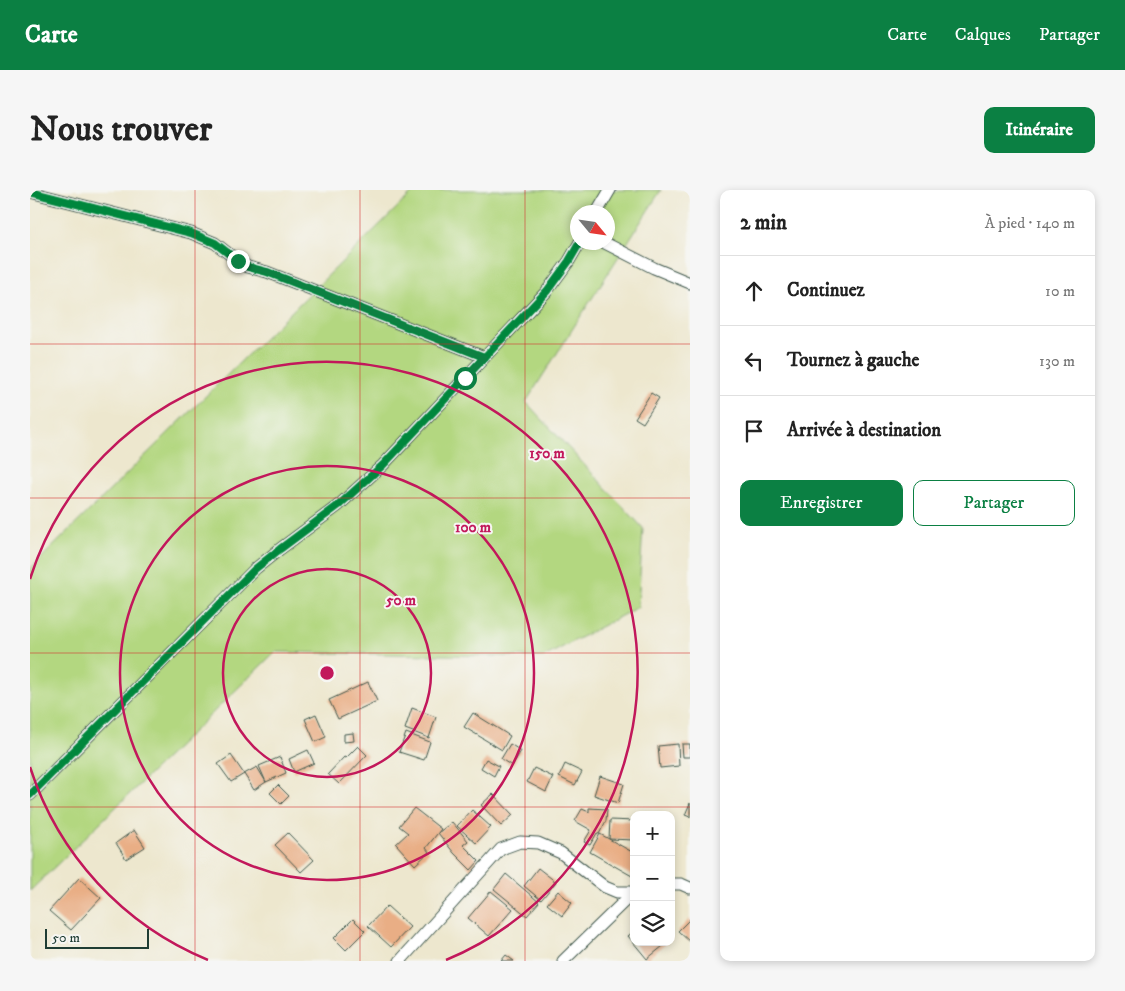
<!DOCTYPE html>
<html lang="fr">
<meta charset="utf-8">
<style>
body{margin:0;font-family:"IM FELL DW Pica",serif;background:#f6f6f6;color:#222}
.controls{position:absolute;right:15px;bottom:15px;display:grid;overflow:hidden;border-radius:10px;box-shadow:0 2px 8px #0003}
.controls button{width:45px;height:45px;display:grid;place-items:center;padding:0;border:0;border-bottom:1px solid #e0e0e0;background:#fff;color:#222;font:25px sans-serif}
.compass{position:absolute;left:540px;top:15px;width:45px;height:45px;border-radius:50%;background:#fff;box-shadow:0 2px 8px #0003;rotate:119deg}
.scale{position:absolute;left:15px;bottom:12px;width:104px;box-sizing:border-box;padding-left:5px;border:2px solid #1f3d34;border-top:0;font-size:14px;line-height:18px;white-space:nowrap;color:#1f3d34;-webkit-text-stroke:4px #f6f6f2;paint-order:stroke}
.stop{position:absolute;width:15px;height:15px;margin:-11px;border:4px solid #0b8043;border-radius:50%;background:#fff}
.stop.end{background:#0b8043;border-color:#fff;box-shadow:0 1px 5px #0008}
.list{margin:0;padding:0;list-style:none}
h2{display:flex;justify-content:space-between;align-items:center;height:65px;margin:0;padding:0 20px;font-size:21px}
h2 small{font-size:16px;font-weight:400;color:#767676}
.list li{display:grid;grid-template-columns:32px 1fr auto;gap:15px;align-items:center;box-sizing:border-box;height:70px;padding:0 20px;border-top:1px solid #e0e0e0}
.list b{display:block;font-size:19px;white-space:nowrap}
.list em{font-size:16px;font-style:normal;color:#767676}
.actions{display:flex;gap:10px;padding:15px 20px}
.actions a{flex:1;padding:11px 0;border:1px solid #0b8043;border-radius:10px;text-align:center;font-size:18px;color:#0b8043}
.actions .main{background:#0b8043;color:#fff}
.icon{flex:none;width:28px;height:28px;fill:none;stroke:currentColor;stroke-width:2;stroke-linecap:round;stroke-linejoin:round}
.map{position:relative;flex:none;width:660px;height:771px;overflow:hidden;border-radius:10px}
header{display:flex;align-items:center;gap:30px;box-sizing:border-box;height:70px;padding:0 25px;background:#0b8043;color:#fff}
header strong{font-size:24px}
nav{display:flex;gap:28px;margin-inline-start:auto;font-size:18px}
.intro{display:flex;align-items:center;justify-content:space-between;box-sizing:border-box;height:120px;padding:0 30px}
h1{margin:0;font-size:35px}
.button{padding:12px 22px;border-radius:10px;background:#0b8043;color:#fff;font-size:18px;font-weight:700}
main{display:flex;gap:30px;padding:0 30px}
aside{flex:1;background:#fff;border-radius:10px;box-shadow:0 2px 8px #0003}
.map>svg:first-child{display:block}
</style>
<header>
<strong>Carte</strong>
<nav><a>Carte</a><a>Calques</a><a>Partager</a></nav>
</header>
<div class="intro"><h1>Nous trouver</h1><a class="button">Itinéraire</a></div>
<main>
<div class="map">
<svg width="660" height="771" viewBox="0 0 660 771">
<rect width="100%" height="100%" fill="#f6f6f2"/>
<filter id="ink" filterUnits="userSpaceOnUse"><feTurbulence type="fractalNoise" baseFrequency=".02" numOctaves="2"/><feDisplacementMap in="SourceGraphic" scale="10" xChannelSelector="R" yChannelSelector="G"/><feConvolveMatrix kernelMatrix="1 2 1 2 8 2 1 2 1" color-interpolation-filters="sRGB"/></filter>
<filter id="wash" filterUnits="userSpaceOnUse"><feTurbulence type="fractalNoise" baseFrequency=".0096" numOctaves="4" result="noise"/><feDisplacementMap in="SourceGraphic" scale="20" xChannelSelector="R" yChannelSelector="G"/><feGaussianBlur stdDeviation="1.12" result="paint"/><feColorMatrix in="noise" values="0 0 0 0 0 0 0 0 0 0 0 0 0 0 0 0 0 1.4 0 .05"/><feComposite in="paint" operator="in"/></filter>
<g filter="url(#wash)">
<rect width="100%" height="100%" fill="#ede7ce"/>
<path fill="#b3d780" stroke="#698a5a" fill-rule="evenodd" d="M385,0H631L496,212L613,338L608,417L514,467L245,462L0,701V379ZM548,22H578V52H548Z"/>
<g id="blocks">
<g fill="#e9ae85">
<path d="M621,203L629,208L613,233L605,228Z"/>
<path d="M338,492L347,511L308,529L299,510Z"/>
<path d="M382,518L406,527L399,548L375,539Z"/>
<path d="M443,523L480,546L472,560L434,537Z"/>
<path d="M286,524L296,547L285,552L275,529Z"/>
<path d="M323,543L324,551L314,552V544Z"/>
<path d="M376,543L400,552L394,570L369,562Z"/>
<path d="M480,554L491,561L482,576L471,569Z"/>
<path d="M648,554L649,576L630,578L628,556Z"/>
<path d="M652,554H660V567H653Z"/>
<path d="M328,556L337,565L309,594L298,584L314,567L316,568Z"/>
<path d="M278,560L284,573L264,582L259,569Z"/>
<path d="M201,565L214,584L201,592L188,574Z"/>
<path d="M250,567L256,583L236,592L224,600L214,584L227,577L236,592L229,576Z"/>
<path d="M456,569L469,576L464,586L451,578Z"/>
<path d="M535,574L552,582L545,595L529,587Z"/>
<path d="M504,578L523,587L516,602L497,592Z"/>
<path d="M570,586L594,594L588,613L564,605Z"/>
<path d="M248,595L259,606L251,614L240,603Z"/>
<path d="M463,604L483,625L471,636L451,615Z"/>
<path d="M660,613V627L655,625Z"/>
<path d="M384,618L411,639L396,658L399,662L385,675L366,654L378,643L369,636Z"/>
<path d="M559,618L577,619L576,631L569,644L567,643L560,655L554,652L561,640L545,631L552,619L559,622Z"/>
<path d="M442,620L461,637L446,653L427,636Z"/>
<path d="M580,630L604,631V650L579,649Z"/>
<path d="M422,632L438,651L433,655L449,671L441,680L424,663L408,643Z"/>
<path d="M104,640L115,657L96,669L86,653Z"/>
<path d="M258,643L284,670L271,682L245,655Z"/>
<path d="M570,644L604,663V682L602,686L560,662Z"/>
<path d="M508,678L526,692L511,710L494,696Z"/>
<path d="M476,684L509,712L497,726L464,699Z"/>
<path d="M49,688L71,708L41,740L19,721Z"/>
<path d="M461,701L483,719L459,746L438,728Z"/>
<path d="M528,701L542,713L532,726L517,714Z"/>
<path d="M357,716L380,737L361,757L338,736Z"/>
<path d="M323,729L335,741L316,760L304,748Z"/>
<path d="M660,729V752L648,741Z"/>
<path d="M604,741V752H638L617,769L598,746Z"/>
<path d="M476,765L484,771H471Z"/>
</g>
</g>
</g>
<g filter="url(#ink)">
<use href="#blocks" fill-opacity="0" stroke="#3e564b" stroke-width="1"/>
<g fill="none" stroke-linecap="round" stroke-linejoin="round">
<g stroke="#3e564b" stroke-width="13">
<g id="minor">
<path d="M0,2L161,43L185,53L208,71L218,77L237,82L454,167"/>
<path d="M567,22L580,0"/>
<path d="M573,52L624,78L660,93"/>
<path d="M0,605L225,379L250,359L309,315L353,275L517,101L539,71L550,52"/>
<path d="M641,694H651L660,698"/>
<path d="M370,771L471,659L490,652L508,653L531,663L575,697L587,702H604"/>
<path d="M533,771L604,702"/>
</g>
</g>
<use href="#minor" stroke="#fff" stroke-width="11"/>
<g stroke="#f6f6f2" stroke-width="11">
<g id="cycleway">
<path d="M0,2L161,43L185,53L208,71L218,77L237,82L454,167"/>
<path d="M0,605L225,379L250,359L309,315L353,275L517,101L539,71L550,52"/>
</g>
</g>
<use href="#cycleway" stroke="#00873e" stroke-width="8"/>
</g>
</g>
<g fill="none" stroke-linecap="round" stroke-linejoin="round" filter="url(#ink)">
<path stroke="#0b8043" stroke-width="6" d="M208,71L218,77L238,82L454,167L435,188"/>
</g>
<path fill="none" stroke="#d62828" stroke-width="1" stroke-opacity="0.55" d="M165,0V771M330,0V771M495,0V771M0,154H660M0,308H660M0,463H660M0,617H660"/>
<g fill="none" stroke="#c2185b" stroke-width="2.5">
<circle cx="297" cy="483" r="104"/>
<circle cx="297" cy="483" r="207"/>
<path d="M178 770A311 311 0 0 1 0 577M0 389A311 311 0 1 1 416 770"/>
</g>
<circle cx="297" cy="483" r="8" fill="#c2185b" stroke="#f6f6f2" stroke-width="2.5"/>
<g font-size="15" text-anchor="middle" font-weight="bold" fill="#c2185b" stroke="#f6f6f2" stroke-width="4" stroke-linejoin="round" paint-order="stroke">
<text x="517" y="268">150 m</text>
<text x="443" y="342">100 m</text>
<text x="371" y="415">50 m</text>
</g>
</svg>
<div class="controls">
<button>+</button>
<button>−</button>
<button><svg class="icon" aria-label="layers" viewBox="0 0 24 24"><path d="M12 4l9 5-9 5-9-5zM3 14l9 5 9-5"/></svg></button>
</div>
<svg class="compass" viewBox="-18 -18 36 36"><path d="M0-13l5 13h-10z" fill="#e53935"/><path d="M0 13l5-13h-10z" fill="#767676"/></svg>
<div class="scale">50 m</div>
<div class="stop" style="left:435px;top:188px"></div>
<div class="stop end" style="left:208px;top:71px"></div>
</div>
<aside>
<h2>2 min<small>À pied · 140 m</small></h2>
<ul class="list">
<li><svg class="icon" aria-label="ahead" viewBox="0 0 24 24"><path d="M12 20V5M6 11l6-6 6 6"/></svg><div><b>Continuez</b></div><em>10 m</em></li>
<li><svg class="icon" aria-label="left" viewBox="0 0 24 24"><path d="M17 20v-9H6M10 6l-5 5 5 5"/></svg><div><b>Tournez à gauche</b></div><em>130 m</em></li>
<li><svg class="icon" aria-label="arrive" viewBox="0 0 24 24"><path d="M6 21V4h12l-3 4 3 4H6"/></svg><div><b>Arrivée à destination</b></div></li>
</ul>
<div class="actions"><a class="main">Enregistrer</a><a>Partager</a></div>
</aside>
</main>
